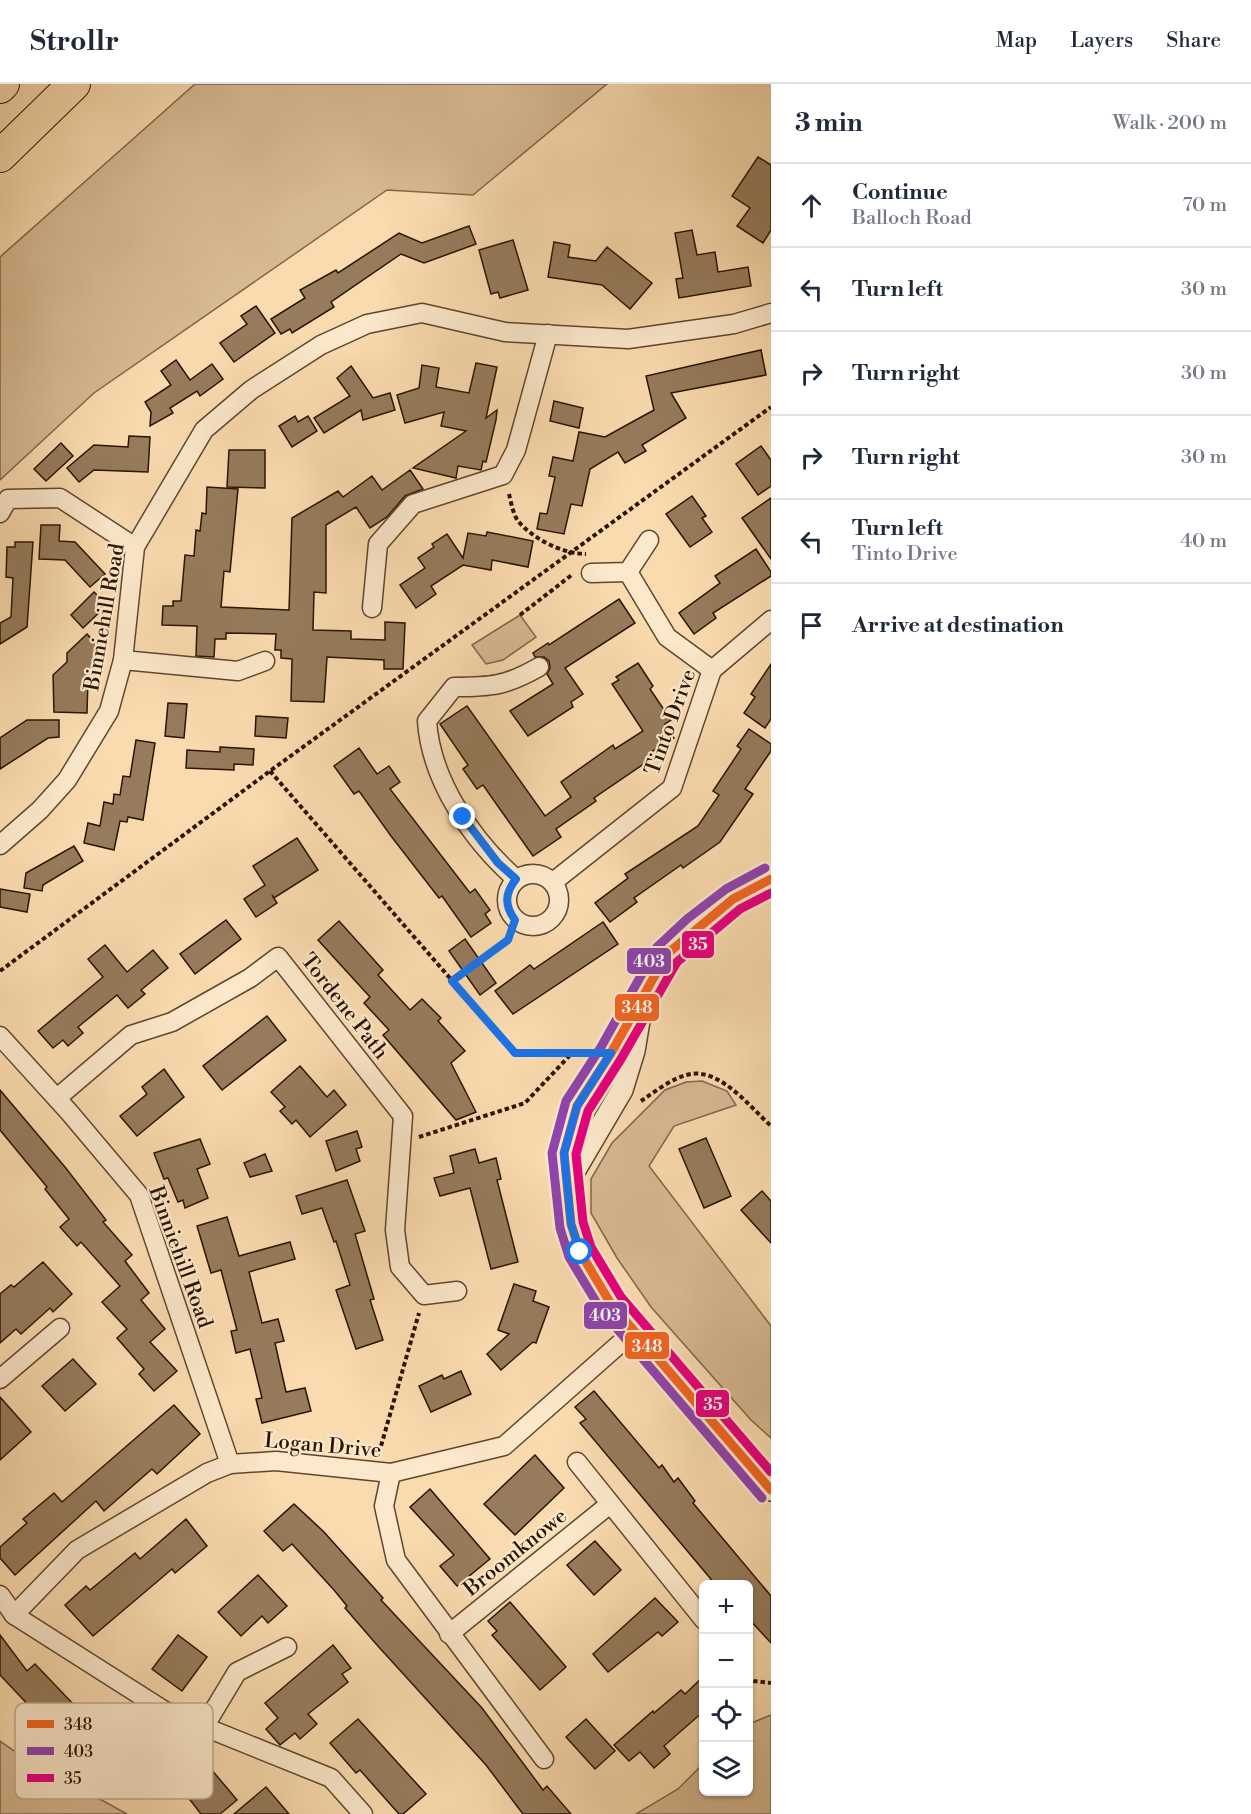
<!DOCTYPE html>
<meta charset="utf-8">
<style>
body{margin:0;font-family:"Libre Bodoni",serif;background:#f2f2f3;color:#1f2937}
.controls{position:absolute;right:18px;bottom:18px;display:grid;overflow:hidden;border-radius:9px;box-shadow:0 2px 4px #0004}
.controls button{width:54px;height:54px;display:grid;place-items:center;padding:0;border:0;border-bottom:2px solid #e0e1e3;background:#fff;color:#1f2937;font:30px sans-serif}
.stop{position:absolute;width:18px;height:18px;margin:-14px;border:4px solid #1a73e8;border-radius:50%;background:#fff}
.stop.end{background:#1a73e8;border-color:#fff;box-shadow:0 2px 6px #0008}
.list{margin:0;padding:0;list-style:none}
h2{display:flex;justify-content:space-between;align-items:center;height:78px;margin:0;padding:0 24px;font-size:26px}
h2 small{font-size:20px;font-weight:400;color:#747a83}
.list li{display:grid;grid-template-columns:39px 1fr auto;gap:18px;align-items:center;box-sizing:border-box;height:84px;padding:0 24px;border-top:2px solid #e0e1e3}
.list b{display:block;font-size:22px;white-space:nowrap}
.list p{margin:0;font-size:20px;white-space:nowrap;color:#747a83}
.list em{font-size:20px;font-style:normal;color:#747a83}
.icon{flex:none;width:33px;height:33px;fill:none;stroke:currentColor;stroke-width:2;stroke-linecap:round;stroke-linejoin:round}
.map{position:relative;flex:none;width:771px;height:1730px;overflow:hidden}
header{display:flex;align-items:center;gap:36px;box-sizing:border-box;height:84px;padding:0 30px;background:#fff;border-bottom:2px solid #e0e1e3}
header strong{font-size:28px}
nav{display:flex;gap:33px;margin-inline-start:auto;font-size:21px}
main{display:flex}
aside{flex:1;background:#fff}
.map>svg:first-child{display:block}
</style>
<header>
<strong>Strollr</strong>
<nav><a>Map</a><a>Layers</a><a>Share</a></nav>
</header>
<main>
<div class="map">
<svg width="771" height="1730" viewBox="0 0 771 1730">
<rect width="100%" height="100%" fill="#fadbaf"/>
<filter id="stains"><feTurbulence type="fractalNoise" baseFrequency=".00333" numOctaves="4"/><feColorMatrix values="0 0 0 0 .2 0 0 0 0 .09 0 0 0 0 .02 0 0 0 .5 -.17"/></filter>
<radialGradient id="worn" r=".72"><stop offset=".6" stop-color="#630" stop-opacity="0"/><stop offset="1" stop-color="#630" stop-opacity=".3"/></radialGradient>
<g fill="#d7b992" stroke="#80664a" stroke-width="1.5">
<path d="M195,0H607L473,111L387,106L94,309L0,396V173Z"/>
<path d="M520,531L536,553L503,576L486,580L472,561Z"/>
<path d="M702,997L727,1007L736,1021L674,1042L649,1082L771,1242V1354L751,1336L651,1223L617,1174L591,1129V1095L612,1059L665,1006L686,998Z"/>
<path d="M771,1631V1730H636L678,1705L703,1680L704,1708H748L749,1640Z"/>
<path d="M0,1657L23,1673L127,1730H0Z"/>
</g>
<g fill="#967b5c" stroke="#2a1402" stroke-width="1.5">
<path d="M758,73L771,81V146L763,159L737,142L750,124L732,112Z"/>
<path d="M469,142L476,160L424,179L401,170L331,218L334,223L292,249L290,245L281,250L271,235L305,214L300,206L336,186L338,189L399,149L422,159Z"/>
<path d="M692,146L697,171L715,168L718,188L748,183L751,202L679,214L676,195L683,194L675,149Z"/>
<path d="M513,156L528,206L500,214L498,208L491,210L479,166Z"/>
<path d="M554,158L570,161L568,173L596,177L607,163L652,199L630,225L602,201L548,193Z"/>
<path d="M256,222L275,249L234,278L220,259L247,240L241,232Z"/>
<path d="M761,266L766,291L671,309L686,334L642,361L646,367L625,379L618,368L590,385L582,422L571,420L564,450L537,445L540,429L547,430L555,393L549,392L553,373L573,377L579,348L605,353L654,326L646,292Z"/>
<path d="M176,276L190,296L212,280L223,295L200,312L197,307L170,324L173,329L150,342L151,328L145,318L171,301L161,287Z"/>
<path d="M476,279L497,283L486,334L497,326L496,336L486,378L483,377L481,386L458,382L456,394L413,384L466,347L441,342L444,328L405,339L397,311L419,304L422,281L439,284L436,303L469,309Z"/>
<path d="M351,282L373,314L390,309L395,326L363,336L361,326L324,349L314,334L350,312L337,294Z"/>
<path d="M554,317L583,324L579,344L550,337Z"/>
<path d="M295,332L298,338L308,332L317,347L292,363L279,342Z"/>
<path d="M129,352L150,353L148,388L94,386L79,398L67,384L94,361L128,363Z"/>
<path d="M61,359L73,372L46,397L34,385Z"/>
<path d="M761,362L771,376V402L758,411L736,380Z"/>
<path d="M229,366H265V404L227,403Z"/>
<path d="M410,386L423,405L405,412L387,433L370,444L356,423L326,441V509L314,508L313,546L351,547V555L385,556V538L405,539L403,585H384V576L327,573L324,618L291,617L292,575L281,574V566H275L276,550L226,549V555H215L214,573L196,572L197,542L162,541L163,522H173V517H181L185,471L194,472L196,446L200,447L202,429L206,430L207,403L238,405L230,488L224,487L221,523L289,526L292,434L338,407L343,413L372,392L382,406Z"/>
<path d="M692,412L706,432L702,434L712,448L690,463L666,430Z"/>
<path d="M771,414V475L742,434Z"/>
<path d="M41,441H60L59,457L75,458L105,490L90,503L65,476L39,475Z"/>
<path d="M487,448L533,457L528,483L492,476L491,486L463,481L431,502L436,510L416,524L400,501L425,484L418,474L434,463L432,460L447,450L463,474L468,449L486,452Z"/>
<path d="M15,458H33L27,543L0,560V539L11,533L13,494L6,493L7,463H15Z"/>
<path d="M756,465L771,488V492L713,529L716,534L694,550L679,529L720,499L715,492Z"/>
<path d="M94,508L107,521L83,544L71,531Z"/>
<path d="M619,515L635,539L565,584L583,610L571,618L573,623L528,652L510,627L553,600L547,590L550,584L549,577L544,573H535L533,569L548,559L549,561Z"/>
<path d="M87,550L98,562L95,565L94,596H88L87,629L54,628L53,591L67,578V569Z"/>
<path d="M638,579L653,602L650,605L671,636L665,640L674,654L648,670L651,675L594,714L596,717L556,745L561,753L533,772L483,701L477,705L463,685L468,681L440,640L467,622L545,732L571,713L561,698L613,661L615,665L643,647L612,600L619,596L616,593Z"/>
<path d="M771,580V635L765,644L744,629L755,613L751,610Z"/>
<path d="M168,619L187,620L184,654L165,652Z"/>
<path d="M256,632L288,634L286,654L255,652Z"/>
<path d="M27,636H59V653L48,654L0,685V654Z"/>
<path d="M749,645L771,660V667L745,705L753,710L720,758L683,784L681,781L634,814L637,818L610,838L595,819L628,794L625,790L698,742L719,711L713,707L741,665L737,662Z"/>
<path d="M136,656L155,659L143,736L128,733L127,738L120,737L114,766L84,759L88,739L100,742L104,718L113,720L114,710L120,711L123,692L130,693Z"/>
<path d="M220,663L254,665L253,681L234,680V686L186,684L187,666L220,668Z"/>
<path d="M359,664L377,690L389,682L400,698L390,705L470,809L475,805L490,826L485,830L491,839L471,853L442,812L439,814L391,752L359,707L354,710L334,682Z"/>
<path d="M297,754L318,786L274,814L272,811L277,819L256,833L244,815L265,801L253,782Z"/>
<path d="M74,762L83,777L43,801L42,807L24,804L26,789Z"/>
<path d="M0,805L30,810L27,828L0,823Z"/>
<path d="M226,836L241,855L195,890L180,870Z"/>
<path d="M339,837L383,886L378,891L410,926L422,915L441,934L438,937L465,967L451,979L476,1028L456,1036L383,951L389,946L364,919L370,913L318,856Z"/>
<path d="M603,838L618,860L513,930L495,907L530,881L534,885Z"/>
<path d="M465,855L496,899L480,911L449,867Z"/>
<path d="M105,861L127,888L153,866L168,884L141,906L145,910L128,924L117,911L78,943L83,949L68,962L63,956L53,964L38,947L103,893L88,875Z"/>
<path d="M267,932L286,956L222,1006L203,982Z"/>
<path d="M300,982L327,1013L334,1006L346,1021L310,1053L296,1036L292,1040L280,1027L285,1023L271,1008Z"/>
<path d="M164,985L184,1013L137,1052L120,1032L147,1010L142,1003Z"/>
<path d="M0,1006L65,1083L106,1136L103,1138L132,1171L125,1177L149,1209L141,1216L165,1245L150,1258L177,1287L154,1307L139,1290L144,1285L117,1254L127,1245L102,1218L120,1202L81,1158L77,1162L60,1143L69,1135L45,1105L47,1103L0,1046Z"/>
<path d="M357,1047L362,1063L356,1065L360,1077L336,1087L326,1057Z"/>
<path d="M706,1054L731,1112L704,1124L679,1065Z"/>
<path d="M200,1055L210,1080L197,1085L208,1114L185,1124L183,1116L178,1118L168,1094L164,1095L154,1069Z"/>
<path d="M475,1065L479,1079L496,1074L501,1095L497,1096L518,1178L491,1185L470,1104L440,1112L434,1094L454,1089L450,1072Z"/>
<path d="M265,1070L272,1087L250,1093L244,1079Z"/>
<path d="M347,1096L365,1147L355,1150L374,1215L370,1216L383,1256L356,1265L336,1206L350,1201L336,1157L334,1158L322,1124L302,1130L296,1112Z"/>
<path d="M762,1107L771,1117V1159L741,1126Z"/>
<path d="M227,1133L239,1172L290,1158L295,1175L249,1188L262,1239L278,1235L284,1257L275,1259L286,1308L305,1304L311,1327L262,1339L256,1315L262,1314L250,1265L236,1269L231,1247L237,1246L221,1186L211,1189L197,1142Z"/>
<path d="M43,1178L72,1210L53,1228L50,1224L21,1250L16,1245L0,1259V1210L11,1201L14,1203Z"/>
<path d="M514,1200L536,1207L533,1217L549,1223L536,1259L533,1258L501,1286L487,1270L509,1250L498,1246Z"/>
<path d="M73,1275L96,1300L65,1327L42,1302Z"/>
<path d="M461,1287L471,1310L431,1328L419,1302L442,1291L444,1295Z"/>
<path d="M594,1307L659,1384L662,1381L674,1398L678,1394L695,1417L693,1419L771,1512V1559L748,1534V1500H715L580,1339L586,1335L575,1323Z"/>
<path d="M0,1313L31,1348L0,1376Z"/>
<path d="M174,1321L200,1350L157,1390L152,1385L104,1427L96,1417L15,1491L0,1474V1463L27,1439L23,1435L54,1409L62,1418Z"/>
<path d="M535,1371L564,1404L515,1451L484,1420Z"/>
<path d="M430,1405L490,1475L457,1502L440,1482L454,1471L410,1423Z"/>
<path d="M294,1420L324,1448L383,1514L381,1516L482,1624L543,1706L547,1702L571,1730H523L486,1681L377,1561L345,1524L347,1522L334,1506L292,1460L283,1467L264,1447Z"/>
<path d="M186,1435L207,1462L175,1489L172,1485L93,1552L65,1521L86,1502L90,1506L135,1469L140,1475Z"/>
<path d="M595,1457L621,1486L594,1511L567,1481Z"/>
<path d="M258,1491L287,1522L268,1539L262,1532L241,1552L218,1528Z"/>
<path d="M655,1514L678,1538L662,1552L658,1548L608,1588L593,1570Z"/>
<path d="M510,1518L566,1583L540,1606L492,1551L497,1547L488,1537Z"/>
<path d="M0,1551L27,1587L35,1580L77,1624L82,1620L106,1648L115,1641L149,1679L165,1665L182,1684L151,1711L127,1684L113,1696L80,1656L67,1667L51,1645L0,1591Z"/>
<path d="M178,1551L207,1573L182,1607L152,1585Z"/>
<path d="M333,1561L351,1584L342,1590L348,1598L308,1630L317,1640L300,1655L295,1649L280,1661L266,1645L278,1634L265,1619Z"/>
<path d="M704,1592V1627L664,1662L670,1670L654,1684L640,1668L629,1677L614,1661L653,1627L654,1629L681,1606L685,1610Z"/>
<path d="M358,1635L426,1710L403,1730H399L360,1686L356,1689L330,1659Z"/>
<path d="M586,1635L615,1667L595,1685L566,1653Z"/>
<path d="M211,1685L237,1716L220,1730H201L184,1708Z"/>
<path d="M266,1703L289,1730H234Z"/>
</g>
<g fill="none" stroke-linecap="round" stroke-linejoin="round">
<g stroke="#5e462d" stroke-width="21">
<g id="minor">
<path d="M0,429L8,415L60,414L135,463"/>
<path d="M628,488L667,553L712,586"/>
<path d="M591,489L628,488L649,456"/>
<path d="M372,524L378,460L413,420L503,391L516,366L548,250"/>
<path d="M123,576L238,587L265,577"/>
<path d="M0,761L40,726L67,696L109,627L123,576L135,463L204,346L251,306L321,261L367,240L422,229L505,248L628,255L734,240L771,229"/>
<circle cx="533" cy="816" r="26"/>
<path d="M516,795C472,756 431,697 427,637L454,603C491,603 506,602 539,583"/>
<path d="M553,798L672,704L712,586L771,536"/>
<path d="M0,952L69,1028L139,1111L230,1380"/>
<path d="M57,1014L131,951L172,938L250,894L278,873L403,1032L395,1146L400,1183L424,1211L457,1207"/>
<path d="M0,1295L60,1244"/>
<path d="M577,1378L704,1536"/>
<path d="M391,1389L384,1422L396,1476L544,1675"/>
<path d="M0,1511L14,1531L165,1627L331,1694L363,1730"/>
<path d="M14,1531L77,1466L207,1389L230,1380L276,1377L391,1389L504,1362L633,1248"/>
<path d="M449,1550L610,1420"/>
<path d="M204,1643L237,1588L287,1563"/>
</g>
</g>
<g stroke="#5e462d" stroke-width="24">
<g id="tertiary">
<path d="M771,795L733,815L694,845L667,870L611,969L577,1022L564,1069L571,1140L580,1168L611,1220L771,1406"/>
<path d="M568,1098L622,1006L634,967L640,931"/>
</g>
</g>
<g stroke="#2a1402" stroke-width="34">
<g id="motorway">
<path d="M0,3L3,0"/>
<path d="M0,72L74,0"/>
</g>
</g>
<g stroke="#2a1402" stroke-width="4" stroke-dasharray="4.5 3" stroke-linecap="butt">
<path d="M509,410C511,418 513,430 518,437C533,455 563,470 586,470"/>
<path d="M520,531L573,490"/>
<path d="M270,687L515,969H587"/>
<path d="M0,887L270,687L771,323"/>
<path d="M452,897L508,856L515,836"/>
<path d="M641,1017C656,1007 673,993 691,990C721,985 751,1024 771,1042"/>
<path d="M419,1053L525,1019L572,969"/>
<path d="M379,1369L419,1229"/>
<path d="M748,1591L754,1597L771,1599"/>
</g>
<use href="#minor" stroke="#fce8cb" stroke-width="18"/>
<use href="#tertiary" stroke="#fce8cb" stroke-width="21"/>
<use href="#motorway" stroke="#fadbaf" stroke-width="32"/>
<g stroke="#fce8cb" stroke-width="14">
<path id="bus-1" d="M771,795L733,815L667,870L611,969L577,1022L564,1069L571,1140L580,1168L611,1220L771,1406"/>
</g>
<g stroke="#fce8cb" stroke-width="14">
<path id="bus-2" d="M762,1414L601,1226L569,1173L560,1144L552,1069L566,1017L601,963L657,863L687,835L726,805L765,784"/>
</g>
<g stroke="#fce8cb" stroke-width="14">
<path id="bus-3" d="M771,809L740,825L677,878L621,975L588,1027L576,1070L583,1138L591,1163L621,1213L771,1388"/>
</g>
<use href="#bus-1" stroke="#f26522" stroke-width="9"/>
<use href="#bus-2" stroke="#8e44ad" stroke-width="9"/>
<use href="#bus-3" stroke="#e5007d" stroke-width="9"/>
</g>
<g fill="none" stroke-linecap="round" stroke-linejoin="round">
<path stroke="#1a73e8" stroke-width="8" d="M463,733L498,779L516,795C505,809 504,821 515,836L508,856L452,897L515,969H611L577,1022L564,1069L571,1140L580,1168"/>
</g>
<g text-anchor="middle" stroke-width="4.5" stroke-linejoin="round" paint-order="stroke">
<g font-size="21" fill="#2a1402" stroke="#fce8cb">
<text transform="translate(104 533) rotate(-80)" y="7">Binniehill Road</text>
<text transform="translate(670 638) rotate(-70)" y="7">Tinto Drive</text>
<text transform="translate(345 922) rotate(52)" y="7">Tordene Path</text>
<text transform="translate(181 1173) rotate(70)" y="7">Binniehill Road</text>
<text transform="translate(323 1361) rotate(5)" y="7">Logan Drive</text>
<text transform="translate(515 1468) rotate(-39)" y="7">Broomknowe</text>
</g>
</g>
<rect x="15" y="1619" width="198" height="96" rx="9" fill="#fce8cb" stroke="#bda88f" stroke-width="1.5"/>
<rect x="27" y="1636" width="27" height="8" fill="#f26522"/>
<rect x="27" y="1663" width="27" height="8" fill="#8e44ad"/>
<rect x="27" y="1690" width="27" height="8" fill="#e5007d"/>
<g font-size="16" fill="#2a1402">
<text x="64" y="1646">348</text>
<text x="64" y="1673">403</text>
<text x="64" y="1700">35</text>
</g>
<g stroke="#fce8cb" stroke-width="2">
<rect x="681" y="846" width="34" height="29" rx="6" fill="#e5007d"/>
<rect x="626" y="863" width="46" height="28" rx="6" fill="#8e44ad"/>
<rect x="614" y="909" width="46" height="29" rx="6" fill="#f26522"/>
<rect x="583" y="1217" width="45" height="29" rx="6" fill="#8e44ad"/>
<rect x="624" y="1247" width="46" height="29" rx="6" fill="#f26522"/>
<rect x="695" y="1305" width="35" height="29" rx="6" fill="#e5007d"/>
</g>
<g font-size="16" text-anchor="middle" font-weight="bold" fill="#fff">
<text x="698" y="866">35</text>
<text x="649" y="883">403</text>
<text x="637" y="929">348</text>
<text x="605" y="1237">403</text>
<text x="647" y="1268">348</text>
<text x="713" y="1326">35</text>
</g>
<rect width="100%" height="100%" filter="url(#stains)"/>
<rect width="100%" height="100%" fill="url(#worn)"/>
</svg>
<div class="controls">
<button>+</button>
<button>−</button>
<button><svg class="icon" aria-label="locate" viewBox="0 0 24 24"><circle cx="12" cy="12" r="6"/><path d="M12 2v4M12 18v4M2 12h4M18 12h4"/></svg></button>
<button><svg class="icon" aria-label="layers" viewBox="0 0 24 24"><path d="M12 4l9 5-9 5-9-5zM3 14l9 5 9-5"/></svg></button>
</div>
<div class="stop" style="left:580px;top:1168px"></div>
<div class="stop end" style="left:463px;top:733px"></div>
</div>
<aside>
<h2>3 min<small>Walk · 200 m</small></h2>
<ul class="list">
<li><svg class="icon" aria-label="ahead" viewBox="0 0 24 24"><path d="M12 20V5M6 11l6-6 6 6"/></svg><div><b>Continue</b><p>Balloch Road</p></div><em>70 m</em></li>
<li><svg class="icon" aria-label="left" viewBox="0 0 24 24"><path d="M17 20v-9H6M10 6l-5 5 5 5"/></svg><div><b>Turn left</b></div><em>30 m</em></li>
<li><svg class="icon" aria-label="right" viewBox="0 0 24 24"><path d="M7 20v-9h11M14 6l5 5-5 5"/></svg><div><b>Turn right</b></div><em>30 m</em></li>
<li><svg class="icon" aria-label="right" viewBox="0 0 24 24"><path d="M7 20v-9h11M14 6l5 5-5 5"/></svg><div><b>Turn right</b></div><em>30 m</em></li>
<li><svg class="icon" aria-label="left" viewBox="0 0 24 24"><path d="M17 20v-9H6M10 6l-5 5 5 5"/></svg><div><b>Turn left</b><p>Tinto Drive</p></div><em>40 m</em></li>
<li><svg class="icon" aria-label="arrive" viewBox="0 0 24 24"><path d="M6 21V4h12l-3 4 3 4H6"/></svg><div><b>Arrive at destination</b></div></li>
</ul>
</aside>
</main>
